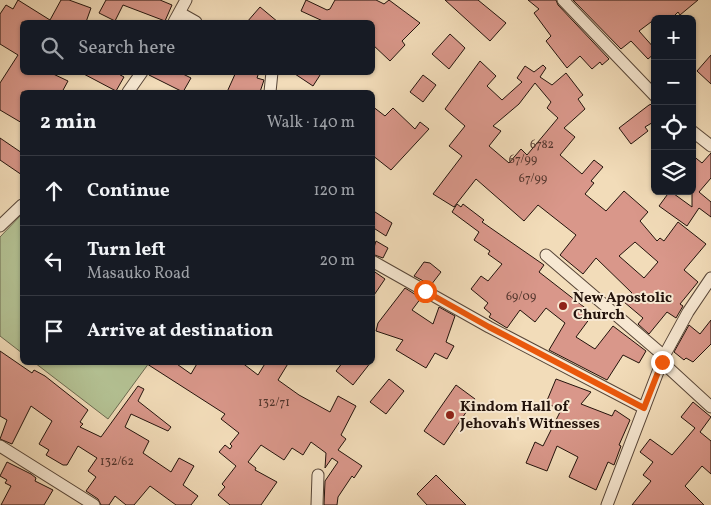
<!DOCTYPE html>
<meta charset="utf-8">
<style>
body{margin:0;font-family:Vollkorn,serif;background:#242831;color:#f1f3f6}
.controls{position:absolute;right:15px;top:15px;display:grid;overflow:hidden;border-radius:8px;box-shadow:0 1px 4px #0004}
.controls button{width:45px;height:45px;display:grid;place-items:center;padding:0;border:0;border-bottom:1px solid #363941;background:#171b24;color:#f1f3f6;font:25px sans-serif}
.stop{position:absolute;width:15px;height:15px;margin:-11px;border:4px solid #ea580c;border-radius:50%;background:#fff}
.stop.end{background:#ea580c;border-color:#fff;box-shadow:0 1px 5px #0008}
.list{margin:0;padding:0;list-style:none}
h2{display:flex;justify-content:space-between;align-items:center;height:65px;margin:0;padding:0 20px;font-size:21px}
h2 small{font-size:16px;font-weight:400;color:#9ea1a6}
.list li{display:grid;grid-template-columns:32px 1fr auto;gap:15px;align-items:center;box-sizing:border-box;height:70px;padding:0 20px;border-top:1px solid #363941}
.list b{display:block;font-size:19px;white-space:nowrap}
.list p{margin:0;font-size:16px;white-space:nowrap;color:#9ea1a6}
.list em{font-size:16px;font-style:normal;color:#9ea1a6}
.icon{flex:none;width:28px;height:28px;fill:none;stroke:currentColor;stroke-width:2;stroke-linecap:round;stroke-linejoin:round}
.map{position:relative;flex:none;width:711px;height:505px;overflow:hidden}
.search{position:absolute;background:#171b24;box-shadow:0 1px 4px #0004;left:20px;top:20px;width:355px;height:55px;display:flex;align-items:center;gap:12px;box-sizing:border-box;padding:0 18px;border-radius:8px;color:#9ea1a6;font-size:19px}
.panel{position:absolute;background:#171b24;box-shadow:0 1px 4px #0004;left:20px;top:90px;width:355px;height:275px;border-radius:8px}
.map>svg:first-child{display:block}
</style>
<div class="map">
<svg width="711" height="505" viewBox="0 0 711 505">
<rect width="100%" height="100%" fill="#f2dcb9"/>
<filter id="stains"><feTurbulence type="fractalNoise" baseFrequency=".004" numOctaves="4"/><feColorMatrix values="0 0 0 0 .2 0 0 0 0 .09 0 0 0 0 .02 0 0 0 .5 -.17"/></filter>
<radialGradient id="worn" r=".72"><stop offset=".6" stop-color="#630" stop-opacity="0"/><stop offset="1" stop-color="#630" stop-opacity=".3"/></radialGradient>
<g fill="#b4c294" stroke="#6c6a50">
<path d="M22,214V353L0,336V237Z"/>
<path d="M35,363H149L108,419Z"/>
</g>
<g fill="#d9978a" stroke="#23130c" fill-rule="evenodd">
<path d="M18,0L50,20L61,0H69L91,8L86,22H22V72H49L68,81L62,92H22V123L0,110V83L18,55L0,44V14L6,5L13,9Z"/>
<path d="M106,0H160L172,5L165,21L123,5L115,21L99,13Z"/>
<path d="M306,0L327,10L330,9L335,0H376L384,4L389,0L420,23L402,41L405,45L390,61L372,44V22H325L301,11Z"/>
<path d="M445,0H478L506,23L490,41Z"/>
<path d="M528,0H556L558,5L609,59L602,65L600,62L592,69L580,56L567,68L546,41L551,36L534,13L539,9Z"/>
<path d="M573,0H698L680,15L678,12L671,19H655L639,31L655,49V53L648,59L631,41L621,49Z"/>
<path d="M260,7L278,22H247Z"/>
<path d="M450,34L465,48L449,69L432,54Z"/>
<path d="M711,55V84L697,71Z"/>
<path d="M480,61L496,76L487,86L502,100L522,82L517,78L525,66L534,72L543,65L546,68L540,77L552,85L566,73L583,95L578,99L585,109L564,128L575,137L560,155L582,174L594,160L603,167L591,181L594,183L585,194L606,211L624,191L648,212L640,221L657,241L660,238L664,241L678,222L706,244L684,270L698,282L680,304L683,306L676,318L667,312L649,334L638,324L643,318L624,302L632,293L596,258L583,274L560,255L576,235L538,205L524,221L476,179L454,207L433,194L462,156L449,146L465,126L445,109ZM535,83L551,102L547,108L558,118L527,155L521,149L509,163L489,146L501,131L493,126L519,104ZM635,242L658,262L644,278L619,256Z"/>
<path d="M80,72H115L124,77L116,91Z"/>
<path d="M149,72H179L191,78L183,92L149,75Z"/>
<path d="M236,72H259L257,78L264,80L260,92H227Z"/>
<path d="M292,72H322L313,86Z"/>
<path d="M423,75L436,85L423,102L410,92Z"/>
<path d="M655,103V121L645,127L648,131L631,144L619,128L649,105Z"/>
<path d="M372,106L385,116L393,108L415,129L420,122L429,129L391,170L372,155Z"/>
<path d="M0,138L22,153V175L0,160Z"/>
<path d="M711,153V178L699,192L711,202V217L699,208L687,226L659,206L670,191L692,207V155L702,163Z"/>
<path d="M457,204L461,207L463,204L484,220L482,222L544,265L539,272L593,314L576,337L595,349L613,326L646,351L639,363L623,355L607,380L549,350L565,323L546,308L535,322L520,310L507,328L489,317L491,314L484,308L488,303L471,289L481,276L488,281L502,264L488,254L490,251L474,240L479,232L452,212Z"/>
<path d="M372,210L392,223L386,236L372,227Z"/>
<path d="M376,241L388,248L383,258L372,254Z"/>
<path d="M424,262L430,263L441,272L431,285L414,276Z"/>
<path d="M372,270L385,279L372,298Z"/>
<path d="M405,288L421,298L412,310L433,324L439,307L455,316L446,342L454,346L447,359L435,353L426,368L396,350L403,340L376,331L378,323Z"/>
<path d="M711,320V344L693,362L686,358L684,360L674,352L689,325L700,334Z"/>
<path d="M0,351L32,373L34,370L45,376L88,410L80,422L83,424L80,427L101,437L138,386L144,389L138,401L171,427L168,431L131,414L125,427L149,441L143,453L171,472L179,458L194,466L183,485L198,496L191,505H176L150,486L134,505H126L115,496L109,505H101L98,499L86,491L96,477L88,471L97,458L78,446L67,465H63L46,455L49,450L39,444L52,421L31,406L12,444L0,439L7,420L0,416Z"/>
<path d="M144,362H174L191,374L198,362H241L258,375L266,362H289L278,380L299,395L330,412L338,396L356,406L341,435L346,439L338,450L362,466L354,478L352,476L338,497L337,505H324L325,481L338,462L332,458L325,468L326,453L311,442L303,455L292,448L284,460L261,445L248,462L256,468L255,470L277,482L261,505H230L218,495L225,487L222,484L236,466L219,452L225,445L230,449L232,446L230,444L239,433L221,419L225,414Z"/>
<path d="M343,362H371L353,385L336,371Z"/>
<path d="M389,379L404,391L386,414L370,402Z"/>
<path d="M556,379L591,392L581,404L612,416L615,410L630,420L619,445L621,446L614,465L608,462L596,490L569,477L578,457L557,446L547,471L526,463L535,442L543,446L561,410L546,403Z"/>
<path d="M456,385L475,399L444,445L424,431Z"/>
<path d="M693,402L711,417L700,432L711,441V474L702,466L685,486L704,505H632L651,481L643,475L653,462L640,452L650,439L672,455L695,428L681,417Z"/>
<path d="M7,462L31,474L36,478L35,481L53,490L44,505H1L11,486L5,483L7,480L0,476Z"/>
<path d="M436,475L466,505H427L417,494Z"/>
</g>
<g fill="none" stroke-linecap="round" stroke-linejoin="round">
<g stroke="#574537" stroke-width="13">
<g id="street">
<path d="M563,0L655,96"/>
<path d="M180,13L196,22"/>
<path d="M174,22L186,0"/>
<path d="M128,92L142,72"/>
<path d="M270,92L272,72"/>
<path d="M692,131L711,146"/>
<path d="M0,226L22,205"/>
<path d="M546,255L664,356"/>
<path d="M372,261L489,327L644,408"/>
<path d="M662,362L711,407"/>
<path d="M0,446L94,505"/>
<path d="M317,505L318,475"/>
<path d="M607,505L664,356L688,312L711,278"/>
</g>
</g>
<use href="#street" stroke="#f7e8d2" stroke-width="11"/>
</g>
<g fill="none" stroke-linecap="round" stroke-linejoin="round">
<path stroke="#ea580c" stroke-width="6" d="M425,291L489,327L644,408L662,362"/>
</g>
<g fill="#8f2418" stroke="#f7e8d2" stroke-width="2">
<circle cx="563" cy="306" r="5"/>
<circle cx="450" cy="415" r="5"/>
</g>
<g text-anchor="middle" stroke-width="4" stroke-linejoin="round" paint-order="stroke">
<g font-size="12" fill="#50342c">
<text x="542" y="148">6782</text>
<text x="523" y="163">67/99</text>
<text x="533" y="182">67/99</text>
<text x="521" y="300">69/09</text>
<text x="274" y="406">132/71</text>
<text x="117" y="465">132/62</text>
</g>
<g font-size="15" font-weight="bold" fill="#23130c" stroke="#f7e8d2" text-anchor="start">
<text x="573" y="302">New Apostolic<tspan x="573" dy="17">Church</tspan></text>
<text x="460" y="411">Kindom Hall of<tspan x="460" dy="17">Jehovah's Witnesses</tspan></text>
</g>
</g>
<rect width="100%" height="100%" filter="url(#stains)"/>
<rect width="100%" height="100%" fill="url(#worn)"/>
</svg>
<div class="controls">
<button>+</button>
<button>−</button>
<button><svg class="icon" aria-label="locate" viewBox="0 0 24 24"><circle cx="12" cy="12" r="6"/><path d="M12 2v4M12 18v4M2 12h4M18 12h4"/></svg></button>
<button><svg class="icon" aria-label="layers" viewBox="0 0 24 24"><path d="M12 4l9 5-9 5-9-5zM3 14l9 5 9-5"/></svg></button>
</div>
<div class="stop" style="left:425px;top:291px"></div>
<div class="stop end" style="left:662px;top:362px"></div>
<div class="search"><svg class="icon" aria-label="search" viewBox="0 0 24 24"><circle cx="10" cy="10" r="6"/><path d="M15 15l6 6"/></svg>Search here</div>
<section class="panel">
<h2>2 min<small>Walk · 140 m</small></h2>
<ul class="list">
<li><svg class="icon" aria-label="ahead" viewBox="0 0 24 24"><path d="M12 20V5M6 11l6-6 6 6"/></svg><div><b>Continue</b></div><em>120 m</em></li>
<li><svg class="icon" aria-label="left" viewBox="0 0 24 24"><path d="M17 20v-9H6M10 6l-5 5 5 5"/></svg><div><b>Turn left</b><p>Masauko Road</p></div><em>20 m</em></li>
<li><svg class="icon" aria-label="arrive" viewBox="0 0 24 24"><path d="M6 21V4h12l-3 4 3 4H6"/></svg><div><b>Arrive at destination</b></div></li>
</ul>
</section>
</div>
